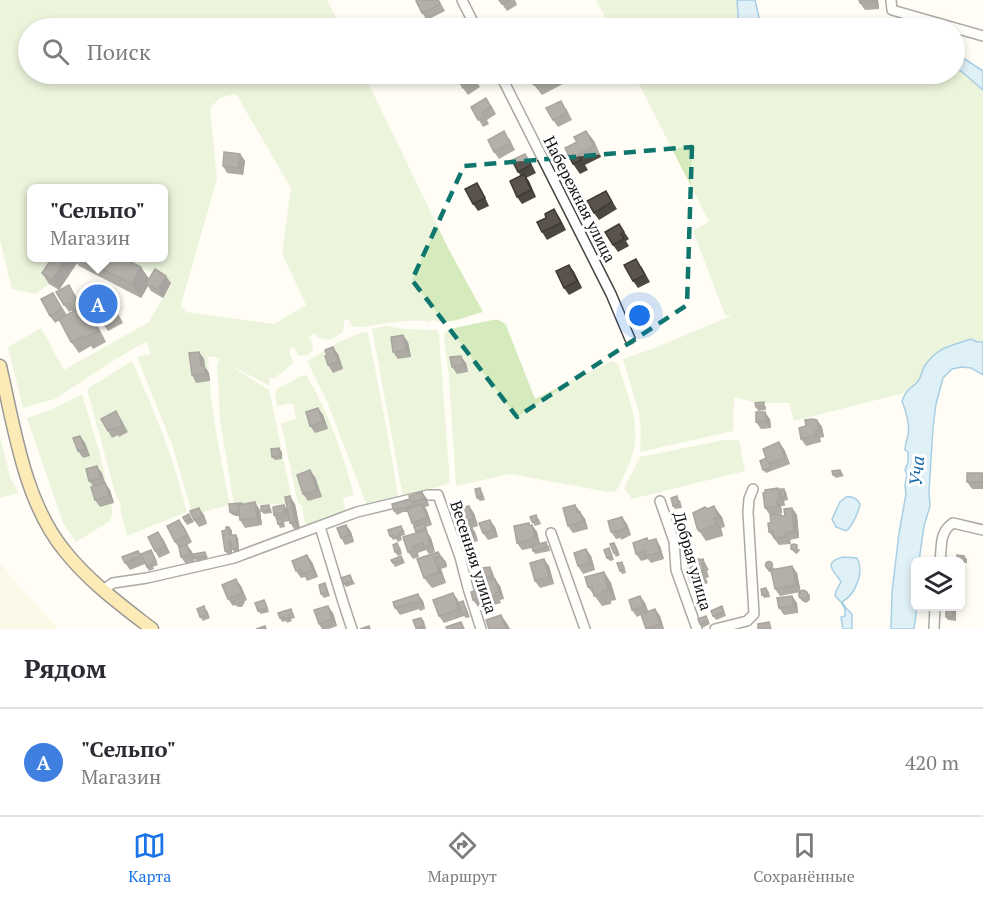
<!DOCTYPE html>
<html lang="ru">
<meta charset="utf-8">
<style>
body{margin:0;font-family:"PT Serif",serif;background:#f2f2f3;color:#2b2b33}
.controls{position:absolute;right:18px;bottom:18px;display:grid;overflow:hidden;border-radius:9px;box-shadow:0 3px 9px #0003}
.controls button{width:54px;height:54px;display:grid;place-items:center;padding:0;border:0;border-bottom:2px solid #e1e1e2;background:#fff;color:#2b2b33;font:30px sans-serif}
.you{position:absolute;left:640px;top:316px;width:21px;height:21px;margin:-15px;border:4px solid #fff;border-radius:50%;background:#1a73e8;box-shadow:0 0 0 9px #1a73e833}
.badge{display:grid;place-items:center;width:39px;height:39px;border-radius:50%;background:#1a73e8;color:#fff;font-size:20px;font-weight:700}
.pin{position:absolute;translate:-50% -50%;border:3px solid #fff;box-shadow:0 2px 6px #0006}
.popup{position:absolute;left:27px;top:184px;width:141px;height:78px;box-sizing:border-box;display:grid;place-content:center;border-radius:9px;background:#fff;filter:drop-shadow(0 2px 4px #0005);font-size:20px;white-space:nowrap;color:#7c7c81}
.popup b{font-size:22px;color:#2b2b33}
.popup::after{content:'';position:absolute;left:50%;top:100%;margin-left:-12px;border:12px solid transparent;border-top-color:#fff}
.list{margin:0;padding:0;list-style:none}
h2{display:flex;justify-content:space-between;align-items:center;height:78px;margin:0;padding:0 24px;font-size:26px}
h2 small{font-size:20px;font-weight:400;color:#7c7c81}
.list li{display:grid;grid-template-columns:39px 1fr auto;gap:18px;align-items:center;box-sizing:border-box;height:108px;padding:0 24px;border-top:2px solid #e1e1e2}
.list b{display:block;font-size:22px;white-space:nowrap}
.list p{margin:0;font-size:20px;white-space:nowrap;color:#7c7c81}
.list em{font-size:20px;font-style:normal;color:#7c7c81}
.icon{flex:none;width:33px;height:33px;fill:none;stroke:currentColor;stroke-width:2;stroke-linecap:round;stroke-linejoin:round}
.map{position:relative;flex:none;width:983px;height:629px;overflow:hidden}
.search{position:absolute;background:#fff;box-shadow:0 3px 9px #0003;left:18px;right:18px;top:18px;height:66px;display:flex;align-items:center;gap:15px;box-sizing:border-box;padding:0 21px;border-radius:33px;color:#7c7c81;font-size:22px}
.sheet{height:186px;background:#fff}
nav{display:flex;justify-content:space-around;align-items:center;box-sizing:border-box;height:84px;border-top:2px solid #e1e1e2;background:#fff;font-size:16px;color:#7c7c81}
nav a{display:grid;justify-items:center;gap:3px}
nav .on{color:#1a73e8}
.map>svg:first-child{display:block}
</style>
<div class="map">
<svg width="983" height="629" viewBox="0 0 983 629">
<rect width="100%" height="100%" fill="#fffdf5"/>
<path fill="#f6f3d4" d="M0,563L35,604L59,629H0Z"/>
<g fill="#d5ebbd" fill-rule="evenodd">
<path d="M0,0H327L342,28H28V74H364L448,248L483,312C467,316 448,326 432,320L429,322C418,319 394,322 381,324C372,325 362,329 352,326L348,319L344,320C345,335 341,333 329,340L318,338L315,333L308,338C313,341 313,345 313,350L308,355L299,356L296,352L294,347L289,350L293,363L274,379L269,377L270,386L226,363L269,390L293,504L234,505L220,420L217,364L220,360L215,357L205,356L208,357C210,407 220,456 230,505L206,511L193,517L173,447L137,357L150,354L147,341L116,359L55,399L23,408L8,347L41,328L64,370L149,322L171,283L160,276L127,262L128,258H164V188H32V258H66L49,284L35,294L12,289L0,240ZM236,94L291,188L282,253L306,305L274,324L186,312L181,305L217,179L210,109L219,98Z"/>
<path d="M596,0H737L739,28H611Z"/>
<path d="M955,66L983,90V342H977L971,339L949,345L932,357L922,371L919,380L904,393L794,421L789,403H756L734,397L733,431L640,452L641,429L639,413L623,359L652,349L731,316L725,315L693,231L709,222L634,74H954Z"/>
<path d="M492,320C498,319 502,321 506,325L535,399L612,361L618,364C625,388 638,416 635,442C633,459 624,476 616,491L608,492L510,474L456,486L449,378L444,338L445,332L450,329Z"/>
<path d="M386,326L406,329L437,330L439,335L450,483L403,497L372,329Z"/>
<path d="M362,332L368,333L386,425L398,496L396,500L367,506L326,399L307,361L337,343Z"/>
<path d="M132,361C155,412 174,459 187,512L127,536L120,508L122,506L116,496L87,389Z"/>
<path d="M301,376H307C329,413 343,454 354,495L343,498L346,513L306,527L301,504H298L281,423L296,419L293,403L277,406L275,394L277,389Z"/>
<path d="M82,394L100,454L113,512L110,521L76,542L63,523L27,418L51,410Z"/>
<path d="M0,436L10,477L19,493L0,498Z"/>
<path d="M724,440H739L745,471L632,499L624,488L640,457Z"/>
</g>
<g fill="#b9e0f7" stroke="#3f96cf" stroke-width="1.5">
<path d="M737,0H755L761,26L766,28H739Z"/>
<path d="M954,52L983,71V90L955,66Z"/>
<path d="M971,339L977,342H983V375L971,368L962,367L952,369L943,378L936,404L933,427L929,491L930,506L924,526L919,561L916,562V606L917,607L914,629H891L892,592L899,533L906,494L905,485L907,474L905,470L908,462V452L905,450C905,444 907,440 908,435C910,424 906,411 902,401C907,387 912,389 919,380C921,376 922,371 924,367C937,347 950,346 971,339Z"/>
<path d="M846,497C853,496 857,498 860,504C859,511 852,527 846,531L836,527L832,519L840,502Z"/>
<path d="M843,557L857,558C865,572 855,595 842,602L846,608L852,614V629H843L841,617L845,616V609L841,602L835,596L836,591L841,582C835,571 821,563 843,557Z"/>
</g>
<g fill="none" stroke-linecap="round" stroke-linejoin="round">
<g stroke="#444" stroke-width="12">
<g id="minor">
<path d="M462,0L476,28"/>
<path d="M891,0L892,10L983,36"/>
<path d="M500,74L611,294L630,339"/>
<path d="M660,501L674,541L676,570L697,629"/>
<path d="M320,527C331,561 340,595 352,629"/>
<path d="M551,533L585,629"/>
<path d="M940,562C942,546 939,532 953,523L983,530"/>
<path d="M103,590L113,583L147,578L234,558L357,512L428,495H438L460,557L468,588L481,629"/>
<path d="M715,629L747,621L754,614L748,512L749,499L753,489"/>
<path d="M934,629L935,606"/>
</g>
</g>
<g stroke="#222" stroke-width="15">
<path id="major" d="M0,366C14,426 24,501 64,550C88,581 121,605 152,629"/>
</g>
<use href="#minor" stroke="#fff" stroke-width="9"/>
<use href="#major" stroke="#f9d66b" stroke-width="12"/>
</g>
<g fill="#4d4742">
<path d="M417,0H439L445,11L427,20L422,13Z"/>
<path d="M499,0H515L517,5L507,11Z"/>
<path d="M859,0H878L879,9L865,10L860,3Z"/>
<path d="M472,74L480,87L468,95L463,88Z"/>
<path d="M511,74H528L515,80Z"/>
<path d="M528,74H569L572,79L542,95L534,85Z"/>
<path d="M491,105L496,114L487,120L489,124L483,127L471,107Z"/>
<path d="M566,108L572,120L558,127L553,120Z"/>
<path d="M586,131L594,141L601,157L585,165L588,170L580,174L573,164L577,142Z"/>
<path d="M509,138L515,150L499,159L494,152Z"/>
<path d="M240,154L245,161L243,175L227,173L223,166Z"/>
<path d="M530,161L536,173L526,178L536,197L522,204L517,197L521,176L518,172Z"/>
<path d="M477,183L482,191L489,206L478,211L473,204Z"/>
<path d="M606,191L617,209L599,220L594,213Z"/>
<path d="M554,209L559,217L566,230L547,240L542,232L546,218Z"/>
<path d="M619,224L629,239L626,241L629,246L618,252L613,245Z"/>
<path d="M52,258H127L126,259L149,279L171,283L163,298L151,291L148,286L141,298L79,266L77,263L59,290L49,284L42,273Z"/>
<path d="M569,265L574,272L582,288L569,295L564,288Z"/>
<path d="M641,266L650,282L638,288L633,281Z"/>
<path d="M99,284L107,295L123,323L108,331L101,321Z"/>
<path d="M69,285L77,298L79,297L92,316L106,342L93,349L91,346L79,353L71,342L60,320L55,323L50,316L53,293L67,315L74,312L73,310L69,312L64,305Z"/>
<path d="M408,342L411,357L398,359L393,352Z"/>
<path d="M199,352L204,359L205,367L209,373L210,381L196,383L192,375Z"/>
<path d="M338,354L343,369L333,373L328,365Z"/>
<path d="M466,363L468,372L457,374L452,367Z"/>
<path d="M766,406V410L758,411L756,407Z"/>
<path d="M318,408L323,415L328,429L315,433L310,426Z"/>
<path d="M121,419L128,432L119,437L118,435L112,438L108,431Z"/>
<path d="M770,419L771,428L761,429L756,422Z"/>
<path d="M817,420L822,427L824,437L820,438L821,442L806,446L801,439L806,426Z"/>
<path d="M80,436L85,443L90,456L83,458L78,451Z"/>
<path d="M784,449L790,464L766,473L763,470L766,458Z"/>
<path d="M282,452V459L275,460L272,457Z"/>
<path d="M840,470L844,476L836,478L833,475Z"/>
<path d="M102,473L105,483L110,490L114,503L100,507L95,500L93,486L89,481Z"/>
<path d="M983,474V489H972L967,482Z"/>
<path d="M315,477L322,497L308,501L303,494Z"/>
<path d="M784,489L786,492L788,500L784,501L785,506H781L782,513L770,515L765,508Z"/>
<path d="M482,491L485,500L480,501L477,498Z"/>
<path d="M422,492L427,499L429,506L425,507L427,511L432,525L426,527L428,532H427L431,538L435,552L429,554L426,550L418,553L419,557L413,559L408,552L417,533L412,523L408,512H403L397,515L394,511Z"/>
<path d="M680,500L682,508L675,509L673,506Z"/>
<path d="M243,504L260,510L262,525L245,528L240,520V516H235L234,515H232L230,512Z"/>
<path d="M295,504L300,529L295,530L290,523L289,521L284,522L285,527L280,528L274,515L288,510Z"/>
<path d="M269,505L271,509L272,513L264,514L261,511Z"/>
<path d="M575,505L585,519L588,529L573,533L568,526Z"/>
<path d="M792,508L797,515L799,538L790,540L791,544L779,545L769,532L771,523L782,516H785Z"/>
<path d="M474,513L478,526L472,528L475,532L478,541L468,544L463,537L462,527L459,523Z"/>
<path d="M693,513L722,517L725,527L721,528L723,536L706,541L697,528Z"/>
<path d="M189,514L194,522L187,525L185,521Z"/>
<path d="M204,515L207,524L199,527L194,520Z"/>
<path d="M539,519L541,524L535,526L532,522Z"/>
<path d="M179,520L184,527L192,542L187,545L192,552L195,562L186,564L181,557L179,548L175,542Z"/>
<path d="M529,523L530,526L532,525L537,532L540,544L549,546L550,551L535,554L532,548L522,550L517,543Z"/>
<path d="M627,524L631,535L621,540V538L616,539L611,532Z"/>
<path d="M346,525L351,532L354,542L345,545L341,538Z"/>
<path d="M229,527L232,530V535L238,538L239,552H234L232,549V554L228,555L225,551L226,530Z"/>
<path d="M495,527L498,537L488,540L483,533Z"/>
<path d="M404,530L405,535L401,536L402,540L398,542L396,539L393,540L390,536Z"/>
<path d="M647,538L649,541L660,546L664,559L651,563L648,559L641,561L636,554Z"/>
<path d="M163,539L170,553L159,558L155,551Z"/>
<path d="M614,543L620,555L616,557L614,553Z"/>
<path d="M400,547L402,554L398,556L395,552Z"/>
<path d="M586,549L591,556L595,570L583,574L578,566Z"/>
<path d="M791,549H800L799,552L796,554Z"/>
<path d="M438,552L446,562L447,567L441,569L446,583L432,588L424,578L417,559Z"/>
<path d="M611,552L614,560L610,561L607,558Z"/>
<path d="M141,554H153L158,565L153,567L154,569L149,571L145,564L130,570L125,563Z"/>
<path d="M207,555L208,559L197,562L194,558Z"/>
<path d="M401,556L405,563L395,567L393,563Z"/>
<path d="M964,556L967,559V563H960V561H959L957,559Z"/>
<path d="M703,559L709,570L707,571L709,577L706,578L708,583L695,588L690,581L688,569L699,560Z"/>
<path d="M312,562L318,577L307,581L305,577L301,578L296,571Z"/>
<path d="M624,565L626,573L622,574L620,571Z"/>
<path d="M549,566L554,584L540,588L535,581Z"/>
<path d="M765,566L775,568L774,569L792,566L797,573L800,591L807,592L810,595V600L806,603L802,601L799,597L800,592L780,596L775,589L771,572H769Z"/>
<path d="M492,570L495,579L500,586L504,599L500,600L501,603L494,605L492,602L478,607L473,600L481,589L486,579L485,578Z"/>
<path d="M604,572L611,583L616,600L611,601V604L602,606L588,587Z"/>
<path d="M350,575L355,584L346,587L344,584Z"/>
<path d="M325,583L327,587L330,596L324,598L321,594Z"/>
<path d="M241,586L247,600L245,601L244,604L242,607H238L235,605L233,606L228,599Z"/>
<path d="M960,586L965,592V600H960Z"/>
<path d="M766,588L769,592L770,597L764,598L762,595Z"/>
<path d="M453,593L459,603L465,605L470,617L466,618L464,616L444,623L439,616Z"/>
<path d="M640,596L645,603L648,612L655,609L660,616L664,629H646L641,615L637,617L632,610Z"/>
<path d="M792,596L797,603L798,613L784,615L779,608Z"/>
<path d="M264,600L266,603L269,612L261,614L258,611Z"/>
<path d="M423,601L425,609L420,611L419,609L400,615L395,608L393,602Z"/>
<path d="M722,606L726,616L716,620L713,616Z"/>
<path d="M953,607L956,611V621L948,620L946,617Z"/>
<path d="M207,610L210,618L203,621L200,617Z"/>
<path d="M293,612L295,618L291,619L292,621L287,623L286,621L282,622L280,618Z"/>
<path d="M333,613L337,626L329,629H322L319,624Z"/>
<path d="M706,616L710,624L702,628L700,624Z"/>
<path d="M421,618L424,621L426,629H417L413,620Z"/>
</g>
<g fill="#3f3936">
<path d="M874,0H878L879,9L874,1Z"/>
<path d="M586,131L594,141L601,157L594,146Z"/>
<path d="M240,154L245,161L243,175L238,168Z"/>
<path d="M524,174L529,181L536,197L531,190Z"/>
<path d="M554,209L559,217L566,230L561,223Z"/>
<path d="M66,258H73L77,263L59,290L52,280Z"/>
<path d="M569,265L574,272L582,288L577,281Z"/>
<path d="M141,267L150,280L146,284L148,286L141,298L132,284Z"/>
<path d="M166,276L171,283L163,298L158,290Z"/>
<path d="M99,284L107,295L123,323L115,313Z"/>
<path d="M79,297L92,316L106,342L99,331Z"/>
<path d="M403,335L408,342L411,357L406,350Z"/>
<path d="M333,347L338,354L343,369L338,362Z"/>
<path d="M199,352L204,359L205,367L209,373L210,381L201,366Z"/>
<path d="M461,356L466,363L468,372L463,365Z"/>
<path d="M318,408L323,415L328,429L323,422Z"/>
<path d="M765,412L770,419L771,428L766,421Z"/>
<path d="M817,420L822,427L824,437L819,430Z"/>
<path d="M815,431L820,438L821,442L816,435Z"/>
<path d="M80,436L85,443L90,456L85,449Z"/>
<path d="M779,442L784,449L790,464L785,457Z"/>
<path d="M279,448L282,452V459L280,456Z"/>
<path d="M97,466L102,473L105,483L110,490L114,503L109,496L105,485L100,478Z"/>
<path d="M310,470L315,477L322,497L317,490Z"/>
<path d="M778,488L783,495L781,497L784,501L785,506L780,499Z"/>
<path d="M784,489L786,492L788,500L785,497Z"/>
<path d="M422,492L427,499L429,506L424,499Z"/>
<path d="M290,496L295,504L300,529L295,522Z"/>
<path d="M776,499L781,506L782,513L778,506Z"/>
<path d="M255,502L260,510L262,525L257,518Z"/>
<path d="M422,504L427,511L432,525L427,518Z"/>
<path d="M284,505L289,512L290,521L285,513Z"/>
<path d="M575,505L585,519L588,529L577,513Z"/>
<path d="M469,506L474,513L478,526L473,519Z"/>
<path d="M714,506L722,517L725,527L718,517Z"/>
<path d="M199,508L204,515L207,524L202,517Z"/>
<path d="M792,508L797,515L799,538L794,531Z"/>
<path d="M622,517L627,524L631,535L626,528Z"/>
<path d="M714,518L721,528L723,536L716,525Z"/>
<path d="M179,520L184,527L192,542L187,535Z"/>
<path d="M490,520L495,527L498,537L493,530Z"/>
<path d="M529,523L533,529L532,525L537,532L540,544L535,537Z"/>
<path d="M470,524L475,532L478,541L473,534Z"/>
<path d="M346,525L351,532L354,542L349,535Z"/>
<path d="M426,530L431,538L435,552L430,545Z"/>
<path d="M158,532L163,539L170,553L165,546Z"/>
<path d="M785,533L790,540L791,544L786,537Z"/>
<path d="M236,535L238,538L239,552L237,548Z"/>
<path d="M656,539L660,546L664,559L660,552Z"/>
<path d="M229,541L232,545V554L230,551Z"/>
<path d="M187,545L192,552L195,562L190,555Z"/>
<path d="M586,549L591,556L595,570L590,563Z"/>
<path d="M438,552L446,562L447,567L440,556Z"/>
<path d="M307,555L312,562L318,577L313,570Z"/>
<path d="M434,558L441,569L446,583L439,572Z"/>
<path d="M544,559L549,566L554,584L549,577Z"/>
<path d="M792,566L797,573L801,592L796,585Z"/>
<path d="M604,572L611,583L616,600L608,590Z"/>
<path d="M236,579L241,586L247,600L242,593Z"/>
<path d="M495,579L500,586L504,599L499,592Z"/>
<path d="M960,586L965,592V600L960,594Z"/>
<path d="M453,593L458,600L463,614L459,609Z"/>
<path d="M418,594L423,601L425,609L420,602Z"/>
<path d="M640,596L645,603L649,613L644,606Z"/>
<path d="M792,596L797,603L798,613L793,605Z"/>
<path d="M328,606L333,613L337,626L332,619Z"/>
<path d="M953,607L956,611V621L953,617Z"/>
<path d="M655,609L660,616L664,629L660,624Z"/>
<path d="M501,615L508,625L510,629H506Z"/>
</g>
<g fill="#5a524d" stroke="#3f3936" stroke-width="1.5">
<path d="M417,0H438L440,4L422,13L416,1Z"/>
<path d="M499,0H509L502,4Z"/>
<path d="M859,0H874V1L860,3Z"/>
<path d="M523,23L526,28H514Z"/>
<path d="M463,74H472L475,80L463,88L457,77Z"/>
<path d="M528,74H556L534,85Z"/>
<path d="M486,98L491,107L482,112L484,117L478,120L471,107Z"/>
<path d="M561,101L567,113L553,120L546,108Z"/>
<path d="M504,131L510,143L494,152L488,140Z"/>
<path d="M586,131L594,146L578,154L581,160L573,164L565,148L577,142L574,137Z"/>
<path d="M224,152L240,154L238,168L223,166Z"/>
<path d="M525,154L531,165L518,172L512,160Z"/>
<path d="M524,174L531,190L517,197L510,181Z"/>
<path d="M477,183L485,198L473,204L465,189Z"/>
<path d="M606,191L612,202L594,213L587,201Z"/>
<path d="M554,209L561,223L542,232L537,222L546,218L545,214Z"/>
<path d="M619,224L624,232L621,234L624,239L613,245L605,232Z"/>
<path d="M52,258H66L52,280L42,273Z"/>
<path d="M80,258H123L141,267L132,284Z"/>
<path d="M636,259L645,275L633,281L624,265Z"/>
<path d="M569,265L577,281L564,288L556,271Z"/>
<path d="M155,269L166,276L158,290L146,284Z"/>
<path d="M99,284L115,313L101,321L85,292Z"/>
<path d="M69,285L76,299L79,297L84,306L74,312L69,303L64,305L56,292Z"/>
<path d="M53,293L62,309L50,316L41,299Z"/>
<path d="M85,305L99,331L85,338L84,336L71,342L59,319Z"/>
<path d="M403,335L406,350L393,352L391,337Z"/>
<path d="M333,347L338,362L328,365L325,356L327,355L325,350Z"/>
<path d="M199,352L201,366L204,365L205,374L192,375L189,353Z"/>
<path d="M461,356L463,365L452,367L450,357Z"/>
<path d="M764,402V406L756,407L755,403Z"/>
<path d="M318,408L323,422L310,426L306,412Z"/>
<path d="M116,411L123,425L114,430L113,428L108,431L101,419Z"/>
<path d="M756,412H765L766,421L756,422Z"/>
<path d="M813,419L817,420L819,430L815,431L816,435L801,439L799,428L806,426L805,420Z"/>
<path d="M80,436L85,449L78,451L73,438Z"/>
<path d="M779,442L785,457L768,464L763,449Z"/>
<path d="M279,448L280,456L272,457L271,449Z"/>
<path d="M766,458L771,467L763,470L760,461Z"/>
<path d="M97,466L100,478L89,481L86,469Z"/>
<path d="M310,470L317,490L303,494L297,475Z"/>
<path d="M840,470L841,473L833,475L832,471Z"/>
<rect x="967" y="473" width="15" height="9"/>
<path d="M105,483L109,496L95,500L91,487Z"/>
<path d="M480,488L482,496L477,498L475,489Z"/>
<path d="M778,488L780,499H776L778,506L765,508L763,493H765V490Z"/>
<path d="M780,489H784L785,497H781Z"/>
<path d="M422,492L424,499L411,502L409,496Z"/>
<path d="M290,496L295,522L290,523L285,497Z"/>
<path d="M677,496L679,504L673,506L671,498Z"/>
<path d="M410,499L413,505L408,506V508H400L394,511L392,504Z"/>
<path d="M255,502L257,518L240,520L238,505Z"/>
<path d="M242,503V504L238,505L239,513H233L232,511L230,512L229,504Z"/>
<path d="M422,504L427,518L412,523L407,509Z"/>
<path d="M269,505V510L261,511V506Z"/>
<path d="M284,505L285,513L274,515L273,507Z"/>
<path d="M575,505L577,513L580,512L583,521L568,526L563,508Z"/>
<path d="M469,506L473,519L459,523L455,510Z"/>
<path d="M714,506L718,517L714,518L716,525L699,531L697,528L693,513L705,507L707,509Z"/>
<path d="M199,508L202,517L194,520L190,511Z"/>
<path d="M792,508L794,531L785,533L786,537L774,538L773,531L769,532L768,523H771L770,515L781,514V516H785L784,509Z"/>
<path d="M189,514L191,519L185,521L183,517Z"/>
<path d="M536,515L538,521L532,522L530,517Z"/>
<path d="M622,517L626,528L617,532L616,531L611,532L608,521Z"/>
<path d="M282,518L283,523L278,524L277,519Z"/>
<path d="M179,520L187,535L175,542L167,526Z"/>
<path d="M490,520L493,530L483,533L479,523Z"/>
<path d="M424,523L426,528L416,532L414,527Z"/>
<path d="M529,523V526L532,525L535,537H532V539L517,543L514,526Z"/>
<path d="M470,524L473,534L463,537L460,528Z"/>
<path d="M346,525L349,535L341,538L337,528Z"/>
<path d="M401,526L403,531L399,533L400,536L395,538L394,535L390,536L388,530Z"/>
<path d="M226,527H229L230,535H236L237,548L232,549L231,541H229L230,551H225L222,531L226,530Z"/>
<path d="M426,530L430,545L424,547L423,543L413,546L414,550L408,552L403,537Z"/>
<path d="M158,532L165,546L155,551L148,537Z"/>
<path d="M647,538L648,541L656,539L660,552L646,556L644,551L636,554L633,543Z"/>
<path d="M546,542L547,547L533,551L532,546Z"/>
<path d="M397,543L400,550L395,552L393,545Z"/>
<path d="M614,543L618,552L614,553L610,544Z"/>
<path d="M794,544L797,545V549L794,550L791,549V545Z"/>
<path d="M187,545L190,555L181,557L179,547Z"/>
<path d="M609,548L612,556L607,558L604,550Z"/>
<path d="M586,549L590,563L578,566L574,553Z"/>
<path d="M151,550L156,561L151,564V565L147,567L141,554Z"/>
<path d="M138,551L141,556L125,563L122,557Z"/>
<path d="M205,552L206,556L194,558L193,554Z"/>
<path d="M438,552L440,556L434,558L439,572L424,578L417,559Z"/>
<path d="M307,555L313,570L302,574L301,569L296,571L292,561Z"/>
<path d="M957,555L964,556V560L957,559Z"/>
<path d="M401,556L403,560L393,563L391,560Z"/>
<path d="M544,559L549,577L535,581L530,563Z"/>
<path d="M695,559H699V560L703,559L704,563L702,564L704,570L701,571L703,576L690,581L686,570L688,569L687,565L689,564L688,562Z"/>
<circle cx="769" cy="565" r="3.5"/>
<path d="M622,562L624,569L620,571L617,563Z"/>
<path d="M792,566L796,585L775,589L771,570Z"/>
<path d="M490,567L492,576L485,578L483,568Z"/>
<path d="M604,572L608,590L603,591L604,593L594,596L592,586L588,587L585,577Z"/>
<path d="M350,575L352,581L344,584L341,578Z"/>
<path d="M491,578L492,580L495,579L499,592L495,593L496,596L489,598L488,595L473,600L471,592L481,589L479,581Z"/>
<path d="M236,579L242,593L228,599L222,585Z"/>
<path d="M325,583L327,592L321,594L319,585Z"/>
<path d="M766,588L767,594L762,595L761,589Z"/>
<path d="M803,590L807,592L808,597L803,599L799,597V592Z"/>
<path d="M453,593L459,609L439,616L433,600Z"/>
<path d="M418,594L420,602L415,604L414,602L395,608L393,602Z"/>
<path d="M640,596L644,606L632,610L629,600Z"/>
<path d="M792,596L793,605L779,608L777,598Z"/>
<path d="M242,597V601L239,603H235L232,602Z"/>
<path d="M264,600L267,608L258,611L255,603Z"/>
<path d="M463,601L467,613L463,615L461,612L458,603Z"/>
<path d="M204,606L207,615L200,617L197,609Z"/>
<path d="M328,606L332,619L319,624L314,610Z"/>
<path d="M722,606L724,612L713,616L711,611Z"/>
<rect x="946" y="607" width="7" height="10"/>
<path d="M291,609L292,614L288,615L289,618L285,619L284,617L280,618L278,613Z"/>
<path d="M655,609L660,624L646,629L641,614Z"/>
<path d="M501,615L506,629H489L486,620Z"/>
<path d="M706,616L708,621L700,624L698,619Z"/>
<path d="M421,618L424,626L416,628L413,620Z"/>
<path d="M461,622L464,629H447L446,627Z"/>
<path d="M769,622L771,629H758V624Z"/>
<path d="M265,626L266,629H256Z"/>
<path d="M369,626L370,629H360Z"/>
</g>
<path d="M0 0H983V629H0ZM692,147L687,305L517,417L412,280L464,166Z" fill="#fffdf5" fill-opacity=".55" fill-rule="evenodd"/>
<path fill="none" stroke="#0f766e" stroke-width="4.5" stroke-dasharray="12 8" stroke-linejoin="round" d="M692,147L687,305L517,417L412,280L464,166Z"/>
<g text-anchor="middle" stroke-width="6" stroke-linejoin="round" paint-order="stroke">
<g font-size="16" fill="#111" stroke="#fff">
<text transform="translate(580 199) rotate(63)" y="6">Набережная улица</text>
<text transform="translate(474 557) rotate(72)" y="6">Весенняя улица</text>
<text transform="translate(693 561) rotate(74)" y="6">Добрая улица</text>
</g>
<g font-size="18" font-style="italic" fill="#1768a6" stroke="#fff">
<text transform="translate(917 471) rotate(-85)" y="6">Уча</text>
</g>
</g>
</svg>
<div class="controls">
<button><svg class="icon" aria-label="layers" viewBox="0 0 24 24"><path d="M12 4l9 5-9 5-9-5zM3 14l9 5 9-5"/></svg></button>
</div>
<div class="you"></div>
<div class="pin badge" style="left:98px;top:304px;background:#3f7fe0">A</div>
<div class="popup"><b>&quot;Сельпо&quot;</b>Магазин</div>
<div class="search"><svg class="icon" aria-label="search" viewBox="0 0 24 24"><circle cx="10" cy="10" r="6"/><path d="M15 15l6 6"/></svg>Поиск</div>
</div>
<section class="sheet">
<h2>Рядом<small></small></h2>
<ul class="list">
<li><span class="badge" style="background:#3f7fe0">A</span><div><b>&quot;Сельпо&quot;</b><p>Магазин</p></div><em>420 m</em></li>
</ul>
</section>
<nav>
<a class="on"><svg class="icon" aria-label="map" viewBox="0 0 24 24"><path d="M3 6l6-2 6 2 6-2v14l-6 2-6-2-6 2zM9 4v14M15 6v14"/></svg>Карта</a>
<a><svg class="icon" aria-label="directions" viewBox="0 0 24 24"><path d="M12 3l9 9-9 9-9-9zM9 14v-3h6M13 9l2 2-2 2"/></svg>Маршрут</a>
<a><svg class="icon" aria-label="saved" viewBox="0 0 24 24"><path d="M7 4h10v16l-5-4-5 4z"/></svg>Сохранённые</a>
</nav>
